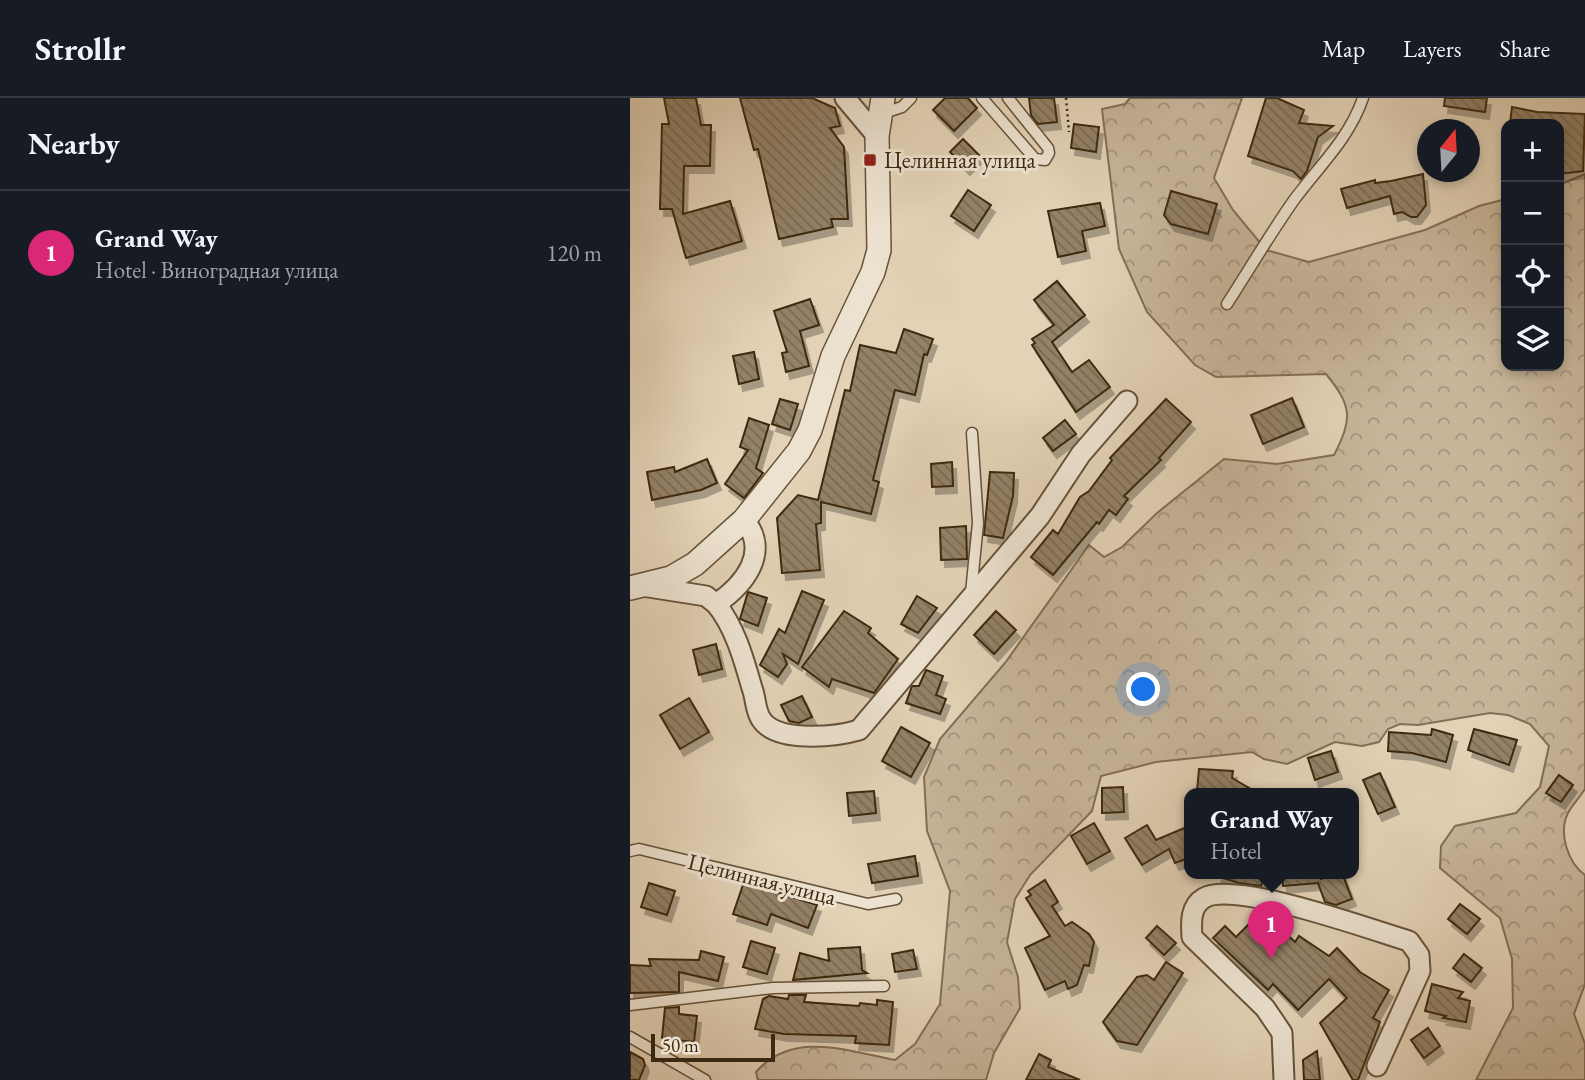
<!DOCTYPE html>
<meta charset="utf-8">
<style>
body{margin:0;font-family:"EB Garamond",serif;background:#242831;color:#f1f3f6}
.controls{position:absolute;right:21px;top:21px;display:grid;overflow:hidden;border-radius:14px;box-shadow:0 4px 10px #0003}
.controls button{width:63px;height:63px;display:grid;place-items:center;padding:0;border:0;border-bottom:2px solid #363941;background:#171b24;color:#f1f3f6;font:35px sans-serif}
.compass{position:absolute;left:787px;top:21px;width:63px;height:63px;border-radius:50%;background:#171b24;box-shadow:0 4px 10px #0003;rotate:18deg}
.scale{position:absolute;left:21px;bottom:18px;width:124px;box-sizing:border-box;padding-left:7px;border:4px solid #3c2911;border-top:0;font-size:19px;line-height:24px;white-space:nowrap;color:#3c2911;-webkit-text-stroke:5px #ede2d0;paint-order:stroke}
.you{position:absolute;left:514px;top:592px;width:24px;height:24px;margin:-18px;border:5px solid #fff;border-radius:50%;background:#1a73e8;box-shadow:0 0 0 10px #1a73e833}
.badge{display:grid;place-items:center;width:46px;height:46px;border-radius:50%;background:#db2777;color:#fff;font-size:23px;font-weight:700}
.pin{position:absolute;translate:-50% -58px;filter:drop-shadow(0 2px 4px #0008)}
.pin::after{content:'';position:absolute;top:37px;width:24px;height:21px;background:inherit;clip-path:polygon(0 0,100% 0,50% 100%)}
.popup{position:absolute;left:554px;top:690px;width:175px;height:91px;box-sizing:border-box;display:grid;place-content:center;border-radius:14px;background:#171b24;filter:drop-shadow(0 2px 5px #0005);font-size:23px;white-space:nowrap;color:#9ea1a6}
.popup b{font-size:26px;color:#f1f3f6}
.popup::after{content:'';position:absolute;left:50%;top:100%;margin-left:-14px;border:14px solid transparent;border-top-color:#171b24}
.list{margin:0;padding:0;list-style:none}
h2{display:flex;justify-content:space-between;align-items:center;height:91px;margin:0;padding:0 28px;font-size:30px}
h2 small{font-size:23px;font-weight:400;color:#9ea1a6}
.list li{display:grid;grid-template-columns:46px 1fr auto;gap:21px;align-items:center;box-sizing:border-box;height:126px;padding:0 28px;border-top:2px solid #363941}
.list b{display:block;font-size:26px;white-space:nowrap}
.list p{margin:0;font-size:23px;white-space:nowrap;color:#9ea1a6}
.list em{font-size:23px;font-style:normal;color:#9ea1a6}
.icon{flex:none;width:38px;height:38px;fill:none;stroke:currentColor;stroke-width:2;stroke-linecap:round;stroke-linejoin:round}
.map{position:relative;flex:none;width:955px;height:982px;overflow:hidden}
header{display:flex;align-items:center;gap:42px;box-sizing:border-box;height:98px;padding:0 35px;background:#171b24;border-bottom:2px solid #363941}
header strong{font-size:33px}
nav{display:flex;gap:38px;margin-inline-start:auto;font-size:24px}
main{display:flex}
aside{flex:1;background:#171b24}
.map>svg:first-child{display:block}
</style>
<header>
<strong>Strollr</strong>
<nav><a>Map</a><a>Layers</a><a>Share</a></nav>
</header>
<main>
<aside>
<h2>Nearby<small></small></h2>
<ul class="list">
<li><span class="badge">1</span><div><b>Grand Way</b><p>Hotel · Виноградная улица</p></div><em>120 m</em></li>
</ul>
</aside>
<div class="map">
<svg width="955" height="982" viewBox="0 0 955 982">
<defs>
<pattern id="forest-crowns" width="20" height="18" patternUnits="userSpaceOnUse" patternTransform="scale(1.75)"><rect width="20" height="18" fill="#c7b59a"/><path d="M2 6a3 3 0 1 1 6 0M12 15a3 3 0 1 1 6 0" fill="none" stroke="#a3937c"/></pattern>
<pattern id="building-back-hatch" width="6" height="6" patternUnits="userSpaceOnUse" patternTransform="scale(1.75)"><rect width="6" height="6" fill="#938167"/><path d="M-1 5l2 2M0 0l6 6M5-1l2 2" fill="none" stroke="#796a53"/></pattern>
<filter id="shadow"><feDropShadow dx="4" dy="7" stdDeviation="0" flood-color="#0004"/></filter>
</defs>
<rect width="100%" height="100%" fill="#e3d2b6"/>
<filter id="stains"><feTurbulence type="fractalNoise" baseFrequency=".00286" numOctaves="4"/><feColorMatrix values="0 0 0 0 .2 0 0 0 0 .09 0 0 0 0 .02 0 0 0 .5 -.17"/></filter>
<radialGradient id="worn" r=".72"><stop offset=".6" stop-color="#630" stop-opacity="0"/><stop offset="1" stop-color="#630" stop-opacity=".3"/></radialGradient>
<path fill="url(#forest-crowns)" stroke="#826f56" stroke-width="2" d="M500,0H612L584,80L603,112L636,152L679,164L795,132L849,108L876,101V268H929V87L955,76V691C950,699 942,707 938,715C928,735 938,765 955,777V886L944,916L955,946V982H846L883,910L882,861L870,820L810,770L811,748L825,728L886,715L910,689L919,648L900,626L878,617L860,615L788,627L770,626L758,631L749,644L732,648L705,644L657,666L634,661L622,654L526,664L471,678L462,713L400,777L385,801L377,844L388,879L390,910L364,955L356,982H128L126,974C163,932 217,953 265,962L285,946L310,906L320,793L297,733L294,679L310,641L375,565L459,447L474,459L492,449L527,415L594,361L647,366L704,357C723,320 722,308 696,276L586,279L565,267L517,214L489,151L472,11L495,6Z"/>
<g fill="url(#building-back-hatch)" stroke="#3c2911" stroke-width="2" filter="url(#shadow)">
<path d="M34,0H66L71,27H81L80,68H54L53,116L100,103L112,143L56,160L42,111H30L32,26H39Z"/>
<path d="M110,0H182L205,10L210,28L200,30L214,49L218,121H201L203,129L149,141L128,51L124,52Z"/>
<path d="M315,0H338L347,10L324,33L303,12Z"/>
<path d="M399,0H424L427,24L408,26L401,17Z"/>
<path d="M636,0H647L674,12L669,25L703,28L688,39L677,73L671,81L663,73L618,58Z"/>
<path d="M815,0H857L855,14L814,8Z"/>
<path d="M882,9L907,14L955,16L953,73L929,76V26H880Z"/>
<path d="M444,26L469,29L466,54L441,50Z"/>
<path d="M333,41L349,57L336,70L320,54Z"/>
<path d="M793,76L796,107L787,119H781L772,114L764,116L760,98L717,110L711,91L745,82V85L761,83Z"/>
<path d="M338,92L361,107L344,133L321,118Z"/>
<path d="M541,93L587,106L578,136L541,126L534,117Z"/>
<path d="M470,105L475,128L452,133L456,153L428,159L418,113Z"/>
<path d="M427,183L455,217L422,244L442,274L459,262L480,289L446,314L402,247L405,245L402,241L424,227L404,202Z"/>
<path d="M180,201L189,227L170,233L179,268L156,274L152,255L157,254L144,213Z"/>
<path d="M274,231L303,241L297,257L294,256L285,297L265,292L243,382L249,384L241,416L191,404V425L186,426L190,472L152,475L147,420L168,397L188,402L215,292L220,293L230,247L266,255Z"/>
<path d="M124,254L129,281L109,286L103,258Z"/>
<path d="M662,300L674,329L633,346L621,317Z"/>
<path d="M150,301L168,306L160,332L142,326Z"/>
<path d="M536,301L561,324L529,360L531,362L494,398L498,401L486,417L479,412L469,426L467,424L423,477L401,459L423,432L428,436L450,399L459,393L482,362L480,360Z"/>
<path d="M119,320L139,327L126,370L133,375L114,400L95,386L118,352L110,349Z"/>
<path d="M435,322L446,336L423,353L413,340Z"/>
<path d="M77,361L87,385L71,392L22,402L17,374L44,369L45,374Z"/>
<path d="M322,364L323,388L302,389L301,366Z"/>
<path d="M360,374L384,375L383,398L373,440L354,437Z"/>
<path d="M336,428L337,461L311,462L310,430Z"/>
<path d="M172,493L194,502L168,566L153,556L157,566L148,579L130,567L149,531L155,535Z"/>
<path d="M118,494L137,500L128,528L110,521Z"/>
<path d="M287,498L307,510L288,535L271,526Z"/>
<path d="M214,513L241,530L238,535L268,561L244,595L202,581L199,589L172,569Z"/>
<path d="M366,513L386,532L364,556L344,537Z"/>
<path d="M86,546L92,571L69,577L63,552Z"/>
<path d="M296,572L313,578L306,597L316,601L310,616L276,605L282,588H289Z"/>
<path d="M172,598L182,619L169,625L159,623L151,607Z"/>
<path d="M59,600L79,634L50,651L30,617Z"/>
<path d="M271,629L300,645L281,679L252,663Z"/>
<path d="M802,631L823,637L816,664L782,655L758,653L759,634L801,637Z"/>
<path d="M844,631L887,642L879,667L838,652Z"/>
<path d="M701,653L708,674L685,682L678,660Z"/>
<path d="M569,671L603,673L602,680L628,695L567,693Z"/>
<path d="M750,675L765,709L748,716L733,682Z"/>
<path d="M929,677L943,687L931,704L916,695Z"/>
<path d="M493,689L494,714L472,715V690Z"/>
<path d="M244,693L246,715L219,718L217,695Z"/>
<path d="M464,725L480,753L457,766L441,738Z"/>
<path d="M517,727L526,742L559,728V760L545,765L539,751L512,767L495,740Z"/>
<path d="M285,758L288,778L242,785L238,766Z"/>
<path d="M588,775H635L631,788L609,785L587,778Z"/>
<path d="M652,775H691V781L712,775L722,801L706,807L695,804L688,785L653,788Z"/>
<path d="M415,782L428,804L422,808L435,828L442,824L459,836L464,844L459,868L454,867L447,887L438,891L435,883L415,892L395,850L420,838L396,800L401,797L398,793Z"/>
<path d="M114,784L187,807L178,830L141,816L137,827L103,816Z"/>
<path d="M19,785L45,793L37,817L11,809Z"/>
<path d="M830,806L850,821L837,836L818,821Z"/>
<path d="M632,813L665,844L669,838L699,858L707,850L730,874L759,892L743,920L750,924L728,982H723L690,925L717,900L699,881L668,912L643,886L638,892L583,840L595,828L606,839Z"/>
<path d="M527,828L546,845L534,857L516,840Z"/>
<path d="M121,843L145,850L137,876L113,869Z"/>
<path d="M230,849L232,872L237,875L163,882L170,855L199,863L198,851Z"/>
<path d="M283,852L287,871L265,874L262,856Z"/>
<path d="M71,853L94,859L88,883L49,874V894L0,895V867L21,868L19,861L69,862Z"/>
<path d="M834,856L852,870L841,884L823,870Z"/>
<path d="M536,864L553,875L507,947L487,943L473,924L507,879L517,877L524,882Z"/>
<path d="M802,886L833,894L828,900L840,903L836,924L813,920L816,918L795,913Z"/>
<path d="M159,897H176L174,904L229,908L230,905L247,907V902L263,904L259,947L225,945L226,938L154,936L125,931L133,901L139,898L158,901Z"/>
<path d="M49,909V916L67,918L64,944L32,940L35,910Z"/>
<path d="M798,930L810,948L794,960L781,942Z"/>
<path d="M687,953L690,982H674L673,962Z"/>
<path d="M0,954L13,961L15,967L9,982H0Z"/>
<path d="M409,956L421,962L418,969L450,982H396Z"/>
</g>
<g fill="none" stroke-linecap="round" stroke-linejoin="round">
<g stroke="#66533a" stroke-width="13">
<g id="service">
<path d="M352,0L405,61L415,62L419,55L418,50L378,0"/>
<path d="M251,16L272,9L281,0"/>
<path d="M597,206C619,172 640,136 664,102C689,68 719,41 733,0"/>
<path d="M341,495L348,425L342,335"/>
<path d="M0,753L9,751L238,806L266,801"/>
<path d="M0,907L143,890L254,888"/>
<path d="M0,939L75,982"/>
</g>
</g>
<g stroke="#66533a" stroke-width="23">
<g id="minor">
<path d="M215,0L247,38"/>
<path d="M114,422C141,454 114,487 86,506C105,529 114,562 122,590C126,600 125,612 131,621C146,645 205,639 229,632L410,418L451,356L497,303"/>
<path d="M12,488L76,498L86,506"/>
<path d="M654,982L652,935L635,910L562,839C561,825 560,808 574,800C604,782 742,832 779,843L789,857L790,873L747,968"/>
</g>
</g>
<g stroke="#66533a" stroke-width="26">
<path id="tertiary" d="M0,490L41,480L65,466L114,422L169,353L180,332L203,258L243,174L249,152L247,38L253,0"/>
</g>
<path stroke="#3c2911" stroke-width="2.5" stroke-dasharray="2 3.5" stroke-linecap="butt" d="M436,0L439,34"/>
<use href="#service" stroke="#ede2d0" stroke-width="10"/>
<use href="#minor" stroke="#ede2d0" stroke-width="19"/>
<use href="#tertiary" stroke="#ede2d0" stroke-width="23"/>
</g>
<rect fill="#8f2418" stroke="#ede2d0" stroke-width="2.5" x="233" y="55" width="14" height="14" rx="3.5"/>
<g text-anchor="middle" stroke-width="6" stroke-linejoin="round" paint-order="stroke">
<g font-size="23" fill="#3c2911" stroke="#ede2d0" text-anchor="start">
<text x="254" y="70">Целинная улица</text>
</g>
<g font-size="23" fill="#3c2911" stroke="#ede2d0">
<text transform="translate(132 781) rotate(14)" y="8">Целинная улица</text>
</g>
</g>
<rect width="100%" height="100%" filter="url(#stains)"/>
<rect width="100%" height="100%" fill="url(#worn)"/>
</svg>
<div class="controls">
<button>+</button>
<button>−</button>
<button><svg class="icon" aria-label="locate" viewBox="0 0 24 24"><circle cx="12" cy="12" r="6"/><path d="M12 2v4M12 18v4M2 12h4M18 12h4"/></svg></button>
<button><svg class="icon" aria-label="layers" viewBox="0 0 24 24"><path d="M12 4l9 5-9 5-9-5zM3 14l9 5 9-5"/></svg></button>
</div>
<svg class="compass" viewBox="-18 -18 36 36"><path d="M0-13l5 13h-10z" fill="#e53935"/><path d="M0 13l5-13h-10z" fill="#9ea1a6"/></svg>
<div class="scale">50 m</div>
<div class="you"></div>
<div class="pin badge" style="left:641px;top:861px">1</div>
<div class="popup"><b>Grand Way</b>Hotel</div>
</div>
</main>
